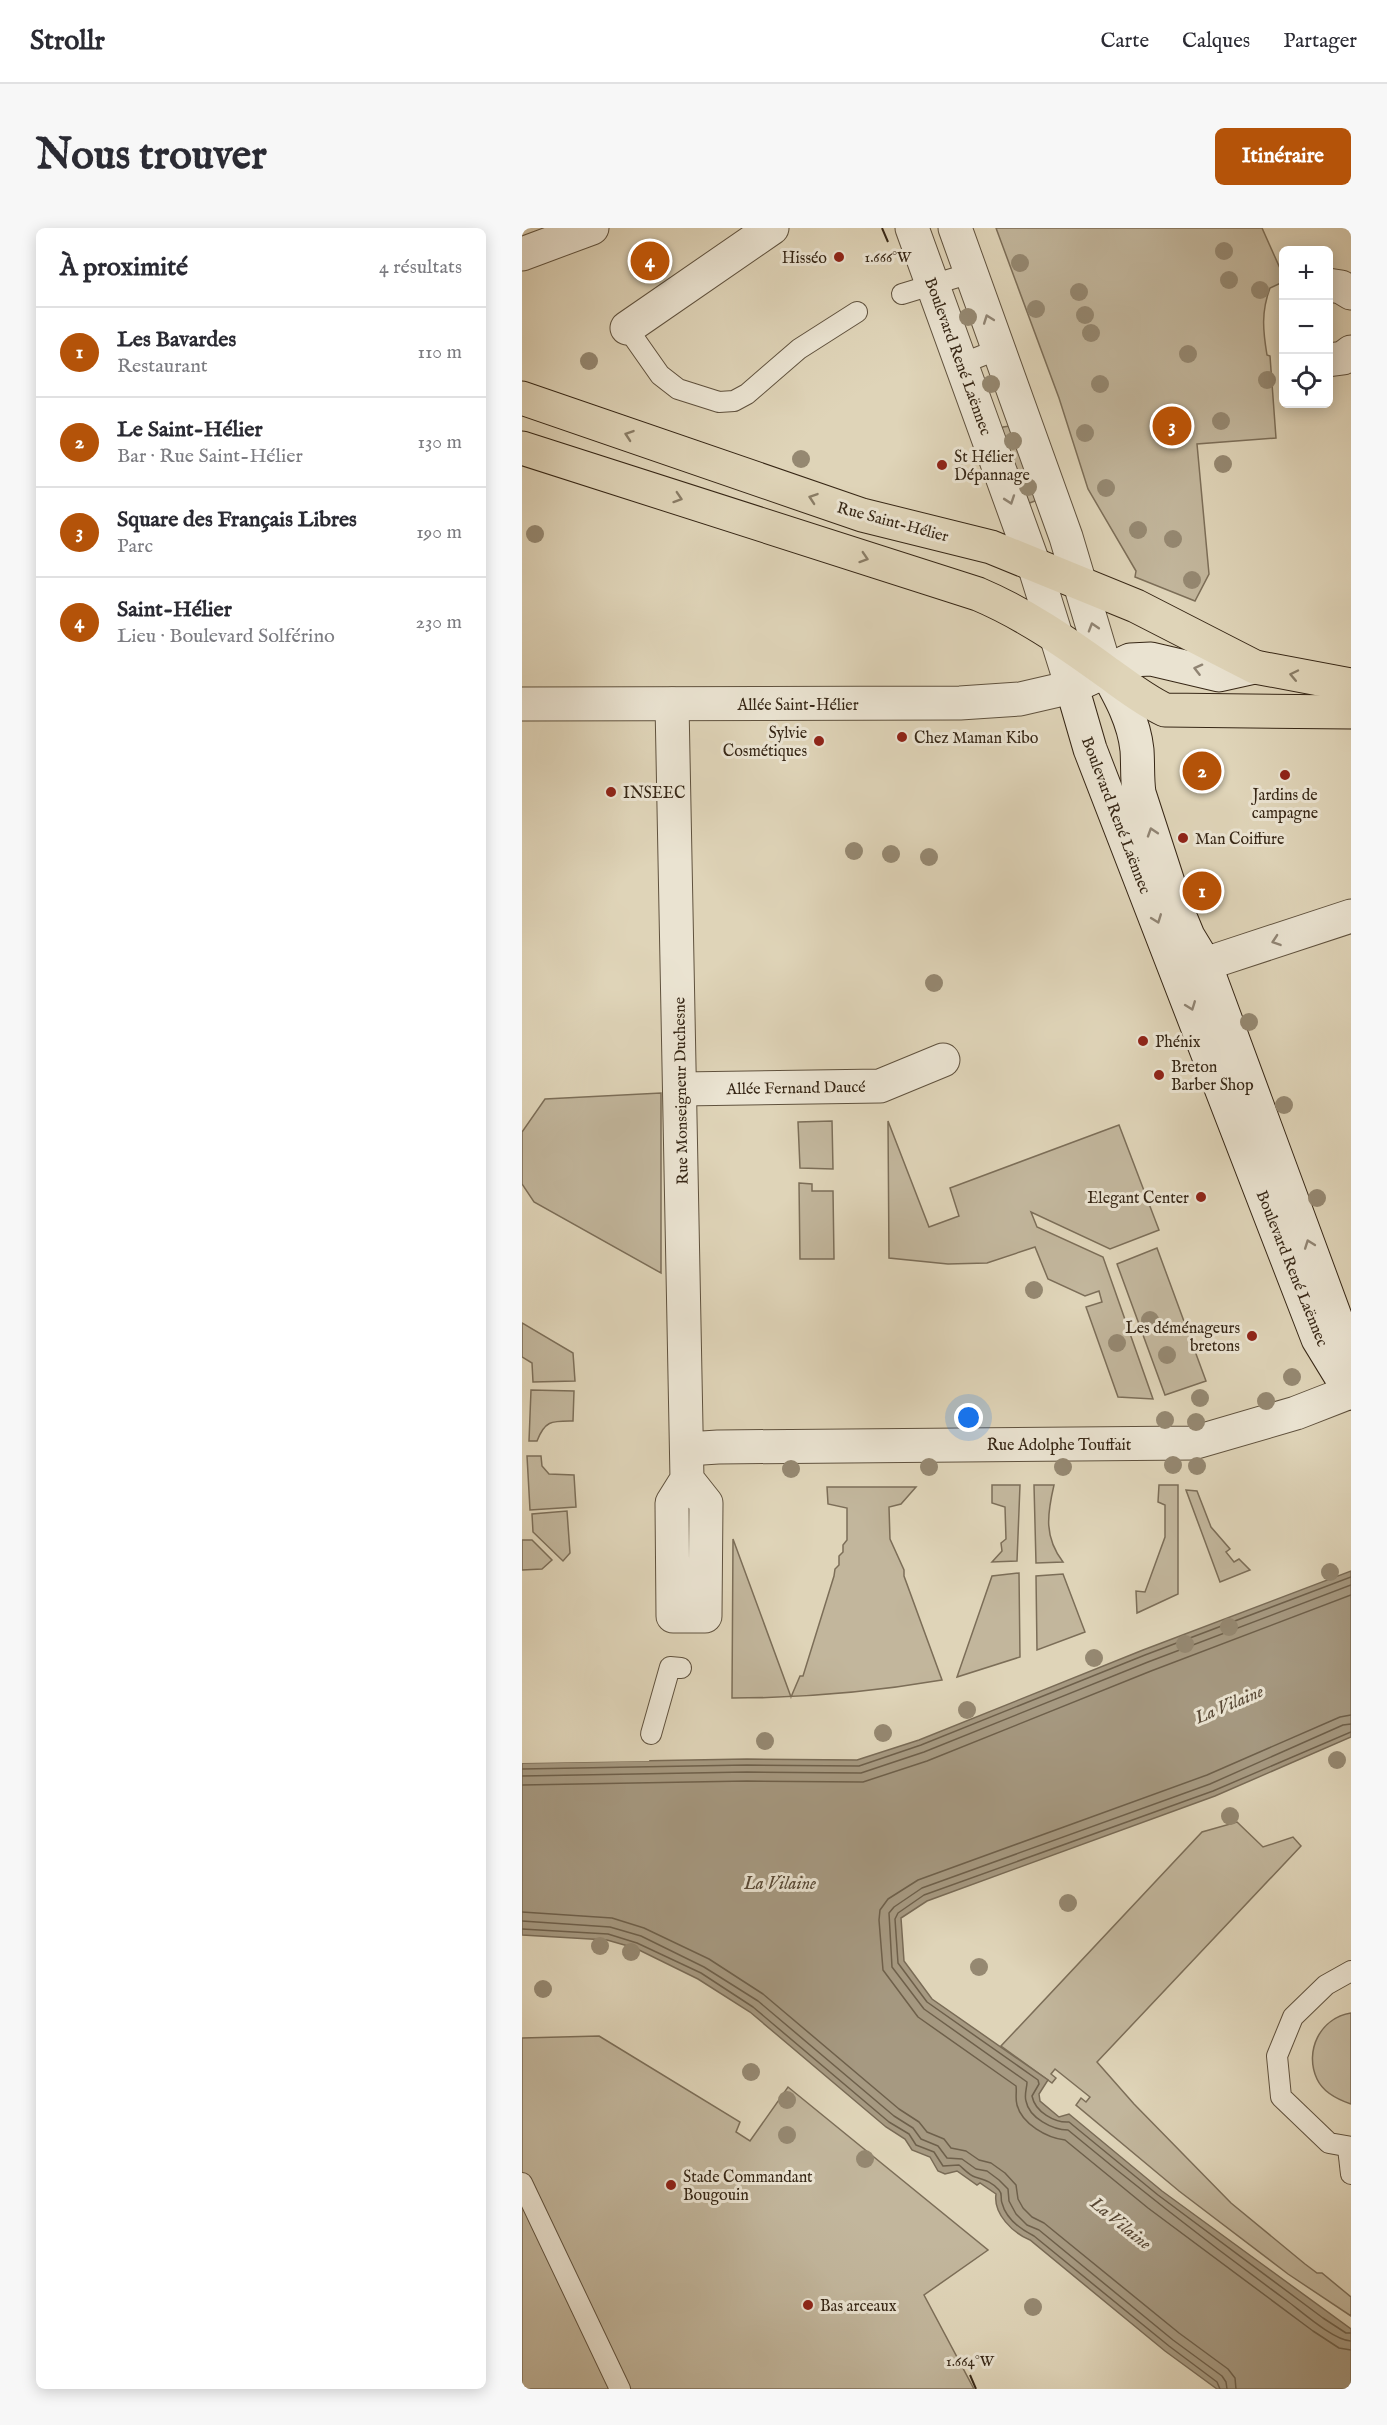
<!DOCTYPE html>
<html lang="fr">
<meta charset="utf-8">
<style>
body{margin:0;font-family:"IM FELL English",serif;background:#f7f7f7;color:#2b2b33}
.controls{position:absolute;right:18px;top:18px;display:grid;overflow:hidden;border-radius:9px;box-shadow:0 3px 15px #0003}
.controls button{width:54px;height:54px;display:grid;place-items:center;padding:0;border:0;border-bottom:2px solid #e1e1e2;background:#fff;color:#2b2b33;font:30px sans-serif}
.you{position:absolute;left:447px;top:1190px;width:21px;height:21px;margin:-15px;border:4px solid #fff;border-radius:50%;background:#1a73e8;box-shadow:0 0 0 9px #1a73e833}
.badge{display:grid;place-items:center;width:39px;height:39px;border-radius:50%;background:#b45309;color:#fff;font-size:20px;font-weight:700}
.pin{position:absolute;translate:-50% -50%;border:3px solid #fff;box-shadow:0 2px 6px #0006}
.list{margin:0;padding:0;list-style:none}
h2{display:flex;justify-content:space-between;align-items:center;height:78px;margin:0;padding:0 24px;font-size:26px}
h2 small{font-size:20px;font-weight:400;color:#7c7c81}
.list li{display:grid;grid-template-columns:39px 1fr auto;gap:18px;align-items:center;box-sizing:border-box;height:90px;padding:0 24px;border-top:2px solid #e1e1e2}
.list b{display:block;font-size:22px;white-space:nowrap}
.list p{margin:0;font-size:20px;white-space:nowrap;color:#7c7c81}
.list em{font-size:20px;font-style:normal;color:#7c7c81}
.icon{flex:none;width:33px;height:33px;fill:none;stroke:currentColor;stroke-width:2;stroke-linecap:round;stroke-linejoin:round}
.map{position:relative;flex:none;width:829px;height:2161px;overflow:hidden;border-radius:9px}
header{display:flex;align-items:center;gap:36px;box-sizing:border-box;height:84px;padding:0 30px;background:#fff;border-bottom:2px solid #e1e1e2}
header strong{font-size:28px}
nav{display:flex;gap:33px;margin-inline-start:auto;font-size:21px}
.intro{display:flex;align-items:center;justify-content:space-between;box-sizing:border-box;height:144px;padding:0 36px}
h1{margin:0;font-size:42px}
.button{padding:15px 27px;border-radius:9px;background:#b45309;color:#fff;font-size:21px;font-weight:700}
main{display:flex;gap:36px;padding:0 36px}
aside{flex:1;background:#fff;border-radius:9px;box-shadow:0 3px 15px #0003}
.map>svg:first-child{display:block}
</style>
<header>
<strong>Strollr</strong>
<nav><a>Carte</a><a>Calques</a><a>Partager</a></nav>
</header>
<div class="intro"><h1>Nous trouver</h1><a class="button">Itinéraire</a></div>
<main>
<aside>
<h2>À proximité<small>4 résultats</small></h2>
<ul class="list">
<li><span class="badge">1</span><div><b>Les Bavardes</b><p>Restaurant</p></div><em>110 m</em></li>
<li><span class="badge">2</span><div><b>Le Saint-Hélier</b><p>Bar · Rue Saint-Hélier</p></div><em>130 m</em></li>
<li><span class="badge">3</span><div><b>Square des Français Libres</b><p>Parc</p></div><em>190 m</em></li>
<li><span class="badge">4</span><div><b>Saint-Hélier</b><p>Lieu · Boulevard Solférino</p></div><em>230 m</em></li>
</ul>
</aside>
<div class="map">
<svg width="829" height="2161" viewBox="0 0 829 2161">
<rect width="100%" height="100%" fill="#dfd4b8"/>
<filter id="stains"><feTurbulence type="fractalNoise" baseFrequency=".00333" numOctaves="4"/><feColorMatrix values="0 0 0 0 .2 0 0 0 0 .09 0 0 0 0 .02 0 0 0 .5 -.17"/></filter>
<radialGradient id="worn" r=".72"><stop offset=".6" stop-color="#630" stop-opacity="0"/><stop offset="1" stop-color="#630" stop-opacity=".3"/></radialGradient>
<g fill="#c2b69c" stroke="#7c6e58" stroke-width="1.5">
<path d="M474,0H740L761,47V54L748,60C739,84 741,103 745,127L748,128L754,210L675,216L687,346L673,373L613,349L614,343L566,261L537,170Z"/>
<path d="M488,198L518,271L505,276L479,203L481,199Z"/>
<path d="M139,865V1045L12,974L0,956V904L23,871Z"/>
<path d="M310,893L311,941L278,940L276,894Z"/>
<path d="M366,893L407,999L437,988L428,960L597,897L637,1002L588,1021L509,984L515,999L581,1029L631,1171L596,1169L564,1079L580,1074L577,1063L563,1068L526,1051L513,1019L465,1035L426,1036L367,1030Z"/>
<path d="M277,955L290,956V963H311L312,1031H278Z"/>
<path d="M635,1020L684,1153L643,1167L595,1036Z"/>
<path d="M0,1095L51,1125L53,1153L11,1154L10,1135L0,1129Z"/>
<path d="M9,1162L52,1163L51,1193C30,1193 23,1192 15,1213H7Z"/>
<path d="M5,1228H19L20,1238L27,1246L52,1247L54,1279L8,1282Z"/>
<path d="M470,1257H498L495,1333L470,1334L480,1323L479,1315L484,1311L483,1279L470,1275Z"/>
<path d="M512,1257H532C525,1287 522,1309 541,1334L514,1335Z"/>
<path d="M637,1257H656V1366L615,1385L614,1363L623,1364L643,1309V1277L636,1274Z"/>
<path d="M305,1259H394L379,1276L367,1279L368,1311L382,1342V1348L420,1452C350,1464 281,1470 210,1470L211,1311L269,1469L278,1448H281L312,1348L313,1341L317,1337V1328L321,1324V1317L325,1312V1280L306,1276Z"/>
<path d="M664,1262L675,1263L689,1299L708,1321L704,1324L712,1334L717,1331L728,1342L698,1354Z"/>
<path d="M45,1283L48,1325L41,1333L11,1304L10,1286Z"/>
<path d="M0,1312H10L30,1332L20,1341L0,1342Z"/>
<path d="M497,1345L498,1429L435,1449L470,1348Z"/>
<path d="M541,1346L563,1404L515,1422L514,1348Z"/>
<path d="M715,1594L741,1619L771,1609L779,1618L575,1834L612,1876L709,1975L783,2036L795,2045H800L829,2069V2088L766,2046L657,1963L554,1877L559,1870L564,1874L568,1869L533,1841L529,1846L534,1850L530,1855L479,1818L680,1604Z"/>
<path d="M829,1785V1876C817,1872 801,1864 795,1851C782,1823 798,1790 829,1785Z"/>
<path d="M77,1808L218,1894L214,1904L228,1913L266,1859L466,2022L402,2067L452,2161H0V1810Z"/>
</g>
<path fill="#a69981" stroke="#796b56" stroke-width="1.5" d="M829,1343V1509L693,1568L405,1673L379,1690L382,1733L410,1771L526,1852L517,1866L518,1873L537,1889L547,1886L640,1963L829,2101V2161H695L643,2123L508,2012C491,2005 471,1986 474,1966L458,1955L455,1957L435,1943L423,1946L416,1943L408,1929L390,1922L383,1911L364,1899L228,1784L176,1751L113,1720L85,1712L0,1707V1535L225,1531L335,1532L397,1512L621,1422Z"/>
<path fill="#dfd4b8" d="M128,1530L127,1533L0,1535V1532Z"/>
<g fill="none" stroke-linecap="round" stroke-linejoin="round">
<g stroke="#6e604b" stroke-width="1.5">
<path d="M829,1487L818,1489L685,1547L396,1652L366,1671L358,1682L357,1692L361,1742L396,1789L494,1858C495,1864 493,1870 495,1877C500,1896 525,1910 543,1912L626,1980L791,2103L817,2120L829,2122"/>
<path d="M829,1496L821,1497L688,1556L400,1660L372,1679L367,1685L370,1739L402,1781L505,1854C505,1860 502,1867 504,1873C507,1890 531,1902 546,1902C617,1961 689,2017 764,2072C779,2083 811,2112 829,2113"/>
<path d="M829,1504L691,1563L402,1667L376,1685L373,1691L376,1735L405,1774L516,1852L517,1856L510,1868C513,1884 533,1895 547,1894L636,1967L801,2090L824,2105H829"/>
<path d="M0,1541L225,1537L337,1538L399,1517L623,1427L829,1349"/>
<path d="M0,1548L225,1544L339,1545L402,1524L626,1434L829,1357"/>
<path d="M0,1557L225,1553L341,1554L405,1533L629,1443L829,1367"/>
<path d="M0,1684L90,1690L122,1700L187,1731L241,1766L377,1881L397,1894L405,1904L422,1911L429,1920L444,1923L457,1932L469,1935L483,1945L494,1957L496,1971L501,1980L510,1989L522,1995L657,2105L706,2141L713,2150L714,2161"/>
<path d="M0,1693L88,1699L119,1708L182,1739L236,1773L372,1888L391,1900L399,1911L416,1918L425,1930L440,1931L454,1941L465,1943L477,1952L486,1961L487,1973L494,1986L505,1997L517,2002L651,2112L700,2148L704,2154L705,2161"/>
<path d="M0,1701L86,1706L115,1715L179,1745L231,1779L367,1894L387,1906L394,1917L412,1924L421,1938L437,1937C442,1941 447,1947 453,1949C462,1952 469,1953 477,1962C481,1966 478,1970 480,1975C484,1991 498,2001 512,2008L647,2118L695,2154L698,2161"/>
</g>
<g stroke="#60523e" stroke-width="22">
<g id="service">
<path d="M380,66L449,45"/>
<path d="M105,100L138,147L156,161L197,174L212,173L225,166L277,121L335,84"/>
<path d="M439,136L477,121"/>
<path d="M129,1506L148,1439L159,1440"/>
<path d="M829,1743L804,1757L771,1789L755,1828L759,1869L807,1915L829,1919"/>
<path d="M826,1920L829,1946"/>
<path d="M0,1955L98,2161"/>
</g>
</g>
<g stroke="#60523e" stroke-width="35">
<g id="minor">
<path d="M806,57L819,59L829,65"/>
<path d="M105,100L250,0"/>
<path d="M806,132L821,130L829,124"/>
<path d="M0,476L438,475L498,471L550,459"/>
<path d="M150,476L165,1251L150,1275L151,1388H183L184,1275L165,1251"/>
<path d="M683,736L829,688"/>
<path d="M159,861L358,858L421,832"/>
<path d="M165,1221L196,1219L671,1215L774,1185L828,1164"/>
</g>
</g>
<g stroke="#60523e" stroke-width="35">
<g id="tertiary">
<path d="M390,0L512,337L550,459"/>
<path d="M433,0L544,309L584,443"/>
<path d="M0,26L70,0"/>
</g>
</g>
<g stroke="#362615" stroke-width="35">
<g id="secondary">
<path d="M733,439L697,447L629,431L608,432L550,459L568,521L796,1111L829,1165"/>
<path d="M584,443C598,468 612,493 615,522C616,537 615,551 617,565L654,679L666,708L683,736L818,1102L826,1149"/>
</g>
</g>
<g stroke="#362615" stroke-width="35">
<g id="primary">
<path d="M0,170L340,287L469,319L614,378L733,439L829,457"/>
<path d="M0,220L456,366C501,385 542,413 582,442C602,456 620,471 643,482L829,484"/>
</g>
</g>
<use href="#service" stroke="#eae3d1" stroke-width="20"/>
<use href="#minor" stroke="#eae3d1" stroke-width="33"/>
<use href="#tertiary" stroke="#eae3d1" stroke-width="33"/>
<use href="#secondary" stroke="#eae3d1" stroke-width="33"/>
<use href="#primary" stroke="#dfd4b8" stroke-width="33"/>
</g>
<g fill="#958871">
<circle cx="702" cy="23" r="9"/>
<circle cx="498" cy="35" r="9"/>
<circle cx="707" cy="52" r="9"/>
<circle cx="738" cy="62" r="9"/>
<circle cx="557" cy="64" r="9"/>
<circle cx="514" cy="81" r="9"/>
<circle cx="563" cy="87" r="9"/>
<circle cx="446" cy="89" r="9"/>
<circle cx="569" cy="105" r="9"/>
<circle cx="666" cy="126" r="9"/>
<circle cx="67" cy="133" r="9"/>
<circle cx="745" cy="152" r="9"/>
<circle cx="469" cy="156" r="9"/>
<circle cx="578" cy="156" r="9"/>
<circle cx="699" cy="193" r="9"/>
<circle cx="563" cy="205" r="9"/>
<circle cx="491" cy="213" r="9"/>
<circle cx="279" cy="231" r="9"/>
<circle cx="701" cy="236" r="9"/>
<circle cx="506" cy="259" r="9"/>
<circle cx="584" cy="260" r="9"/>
<circle cx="616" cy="302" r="9"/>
<circle cx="13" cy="306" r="9"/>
<circle cx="651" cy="311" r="9"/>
<circle cx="670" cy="352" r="9"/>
<circle cx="332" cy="623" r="9"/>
<circle cx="369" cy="626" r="9"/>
<circle cx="407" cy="629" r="9"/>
<circle cx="412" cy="755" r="9"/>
<circle cx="727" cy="794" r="9"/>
<circle cx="762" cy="877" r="9"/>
<circle cx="795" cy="970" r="9"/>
<circle cx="512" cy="1062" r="9"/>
<circle cx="628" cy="1092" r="9"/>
<circle cx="595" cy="1115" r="9"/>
<circle cx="645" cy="1127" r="9"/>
<circle cx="770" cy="1149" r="9"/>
<circle cx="678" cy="1170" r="9"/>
<circle cx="744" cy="1173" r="9"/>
<circle cx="643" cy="1192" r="9"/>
<circle cx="674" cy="1194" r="9"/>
<circle cx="651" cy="1237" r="9"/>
<circle cx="675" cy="1238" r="9"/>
<circle cx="407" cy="1239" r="9"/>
<circle cx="541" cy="1239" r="9"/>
<circle cx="269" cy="1241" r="9"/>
<circle cx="808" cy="1344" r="9"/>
<circle cx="707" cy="1399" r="9"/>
<circle cx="663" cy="1416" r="9"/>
<circle cx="572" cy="1430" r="9"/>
<circle cx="445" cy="1482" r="9"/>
<circle cx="361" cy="1505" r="9"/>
<circle cx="243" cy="1513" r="9"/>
<circle cx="815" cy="1532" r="9"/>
<circle cx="708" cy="1588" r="9"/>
<circle cx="546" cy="1675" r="9"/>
<circle cx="78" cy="1718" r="9"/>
<circle cx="109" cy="1724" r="9"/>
<circle cx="457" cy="1739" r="9"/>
<circle cx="21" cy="1761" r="9"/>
<circle cx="229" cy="1844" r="9"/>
<circle cx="265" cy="1872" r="9"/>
<circle cx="265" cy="1907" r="9"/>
<circle cx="343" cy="1931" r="9"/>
<circle cx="511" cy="2079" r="9"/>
</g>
<defs><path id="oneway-chevron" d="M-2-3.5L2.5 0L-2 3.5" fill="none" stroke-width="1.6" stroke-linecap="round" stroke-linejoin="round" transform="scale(1.5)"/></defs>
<g stroke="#908473">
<use href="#oneway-chevron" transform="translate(466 91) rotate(-110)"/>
<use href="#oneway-chevron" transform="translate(488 272) rotate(71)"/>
<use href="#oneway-chevron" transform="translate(571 399) rotate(-107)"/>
<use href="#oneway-chevron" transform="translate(676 441) rotate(-166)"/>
<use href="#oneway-chevron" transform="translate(630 604) rotate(-108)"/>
<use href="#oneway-chevron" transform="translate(635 691) rotate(69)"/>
<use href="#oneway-chevron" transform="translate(754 713) rotate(161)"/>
<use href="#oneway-chevron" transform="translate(669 778) rotate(69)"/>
<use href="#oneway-chevron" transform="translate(787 1016) rotate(-110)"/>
</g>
<g stroke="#8a7d66">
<use href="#oneway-chevron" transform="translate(107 207) rotate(-161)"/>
<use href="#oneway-chevron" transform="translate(156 270) rotate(18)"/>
<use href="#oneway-chevron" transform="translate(291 270) rotate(-161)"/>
<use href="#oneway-chevron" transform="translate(342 330) rotate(18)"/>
<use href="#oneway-chevron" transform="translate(772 447) rotate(-168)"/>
</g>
<path fill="none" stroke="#362615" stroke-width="2" d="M360,0L366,14M448,2147L454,2161"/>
<g fill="#8f2418" stroke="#eae3d1" stroke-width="2">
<circle cx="317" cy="29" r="6"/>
<circle cx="420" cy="237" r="6"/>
<circle cx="380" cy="509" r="6"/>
<circle cx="297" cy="513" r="6"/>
<circle cx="763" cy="547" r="6"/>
<circle cx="89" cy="564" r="6"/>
<circle cx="661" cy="610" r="6"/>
<circle cx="621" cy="813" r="6"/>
<circle cx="637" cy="847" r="6"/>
<circle cx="679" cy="969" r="6"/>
<circle cx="730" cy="1108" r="6"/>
<circle cx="149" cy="1957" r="6"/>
<circle cx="286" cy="2077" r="6"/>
</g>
<g text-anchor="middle" stroke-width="6" stroke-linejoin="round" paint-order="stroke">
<g font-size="16" fill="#362615" stroke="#eae3d1" text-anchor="start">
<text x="305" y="35" text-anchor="end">Hisséo</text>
<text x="432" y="234">St Hélier<tspan x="432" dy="18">Dépannage</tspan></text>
<text x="285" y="510" text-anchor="end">Sylvie<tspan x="285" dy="18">Cosmétiques</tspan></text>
<text x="392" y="515">Chez Maman Kibo</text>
<text x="101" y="570">INSEEC</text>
<text x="763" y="572" text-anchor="middle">Jardins de<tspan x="763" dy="18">campagne</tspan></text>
<text x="673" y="616">Man Coiffure</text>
<text x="633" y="819">Phénix</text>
<text x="649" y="844">Breton<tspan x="649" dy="18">Barber Shop</tspan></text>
<text x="667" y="975" text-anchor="end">Elegant Center</text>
<text x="718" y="1105" text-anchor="end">Les déménageurs<tspan x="718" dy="18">bretons</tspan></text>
<text x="161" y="1954">Stade Commandant<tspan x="161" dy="18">Bougouin</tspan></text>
<text x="298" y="2083">Bas arceaux</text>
</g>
<g font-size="16" fill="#362615" stroke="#eae3d1">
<text transform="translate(437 128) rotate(70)" y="6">Boulevard René Laënnec</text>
<text transform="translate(371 293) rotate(15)" y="6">Rue Saint-Hélier</text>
<text x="276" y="482">Allée Saint-Hélier</text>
<text transform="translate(595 587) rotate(69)" y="6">Boulevard René Laënnec</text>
<text transform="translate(274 859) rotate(-1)" y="6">Allée Fernand Daucé</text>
<text transform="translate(158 863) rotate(-91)" y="6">Rue Monseigneur Duchesne</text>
<text transform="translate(771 1040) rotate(68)" y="6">Boulevard René Laënnec</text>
<text x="537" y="1222">Rue Adolphe Touffait</text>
</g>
<g font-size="18" font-style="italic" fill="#584835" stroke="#eae3d1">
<text transform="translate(707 1476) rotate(-23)" y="6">La Vilaine</text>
<text x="258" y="1661">La Vilaine</text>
<text transform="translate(599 1995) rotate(39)" y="6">La Vilaine</text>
</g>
</g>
<g font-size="15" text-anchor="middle" fill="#362615" stroke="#eae3d1" stroke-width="6" stroke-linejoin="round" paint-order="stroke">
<text x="366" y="34">1.666°W</text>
<text x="448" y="2138">1.664°W</text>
</g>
<rect width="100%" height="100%" filter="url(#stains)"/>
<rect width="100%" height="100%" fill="url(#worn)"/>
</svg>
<div class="controls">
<button>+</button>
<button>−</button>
<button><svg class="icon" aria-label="locate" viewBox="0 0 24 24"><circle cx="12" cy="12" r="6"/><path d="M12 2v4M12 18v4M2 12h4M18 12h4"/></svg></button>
</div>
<div class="you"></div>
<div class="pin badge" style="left:680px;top:663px">1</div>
<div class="pin badge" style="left:680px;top:543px">2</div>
<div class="pin badge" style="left:650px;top:198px">3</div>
<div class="pin badge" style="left:128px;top:33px">4</div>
</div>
</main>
